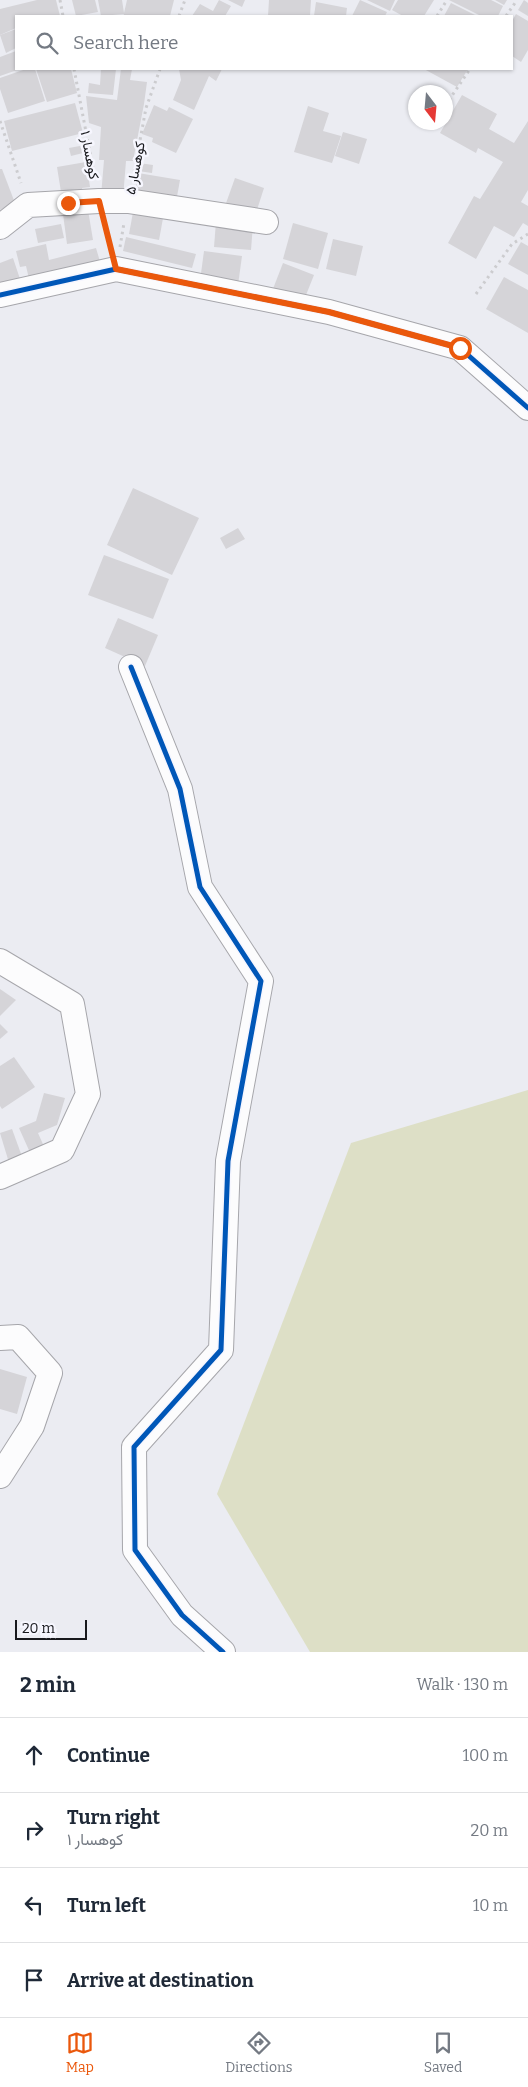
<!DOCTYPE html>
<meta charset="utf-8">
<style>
body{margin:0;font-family:Bitter,Vazirmatn,serif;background:#f6f6f7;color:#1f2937}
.compass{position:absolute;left:408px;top:85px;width:45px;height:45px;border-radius:50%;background:#fff;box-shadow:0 1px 4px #0004;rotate:164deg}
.scale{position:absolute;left:15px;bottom:12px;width:72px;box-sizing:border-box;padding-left:5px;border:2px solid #18191d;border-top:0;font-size:14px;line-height:18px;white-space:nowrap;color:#18191d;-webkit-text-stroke:4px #f6f6fe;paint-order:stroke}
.stop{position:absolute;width:15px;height:15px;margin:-11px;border:4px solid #ea580c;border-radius:50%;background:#fff}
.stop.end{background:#ea580c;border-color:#fff;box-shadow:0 1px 5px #0008}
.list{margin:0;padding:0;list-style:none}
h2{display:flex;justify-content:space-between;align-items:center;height:65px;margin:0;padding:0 20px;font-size:21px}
h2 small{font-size:16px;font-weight:400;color:#747a83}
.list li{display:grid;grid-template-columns:32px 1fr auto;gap:15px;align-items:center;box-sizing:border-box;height:75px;padding:0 20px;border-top:1px solid #e0e1e3}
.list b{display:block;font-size:19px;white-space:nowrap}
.list p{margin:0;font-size:16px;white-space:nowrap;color:#747a83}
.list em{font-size:16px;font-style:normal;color:#747a83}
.icon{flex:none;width:28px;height:28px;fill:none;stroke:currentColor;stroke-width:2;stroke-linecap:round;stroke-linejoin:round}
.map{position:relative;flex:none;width:528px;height:1652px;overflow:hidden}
.search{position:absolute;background:#fff;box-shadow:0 1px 4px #0004;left:15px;right:15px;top:15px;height:55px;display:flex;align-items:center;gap:12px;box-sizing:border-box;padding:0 18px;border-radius:0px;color:#747a83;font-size:19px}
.sheet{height:365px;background:#fff}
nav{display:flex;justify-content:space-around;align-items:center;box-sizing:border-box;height:70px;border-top:1px solid #e0e1e3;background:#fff;font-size:14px;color:#747a83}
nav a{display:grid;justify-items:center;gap:2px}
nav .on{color:#ea580c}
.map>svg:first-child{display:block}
</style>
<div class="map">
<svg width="528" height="1652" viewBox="0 0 528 1652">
<rect width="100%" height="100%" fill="#ebecf2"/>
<path fill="#dddfc6" d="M528,1090V1652H310L217,1494L351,1143Z"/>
<g fill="#d5d4d8">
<path d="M37,0H56L60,16H16V28L0,35V9Z"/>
<path d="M72,0H95L98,12L76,16Z"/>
<path d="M98,0H122L124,13L127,0H174L170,16H123L124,14L101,16Z"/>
<path d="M219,0L231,6L225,16H192L200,4L213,11Z"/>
<path d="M228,0H245L242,7Z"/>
<path d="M269,0H311L310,16H268Z"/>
<path d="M360,0L387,12L385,16H352Z"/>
<path d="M367,0H395L390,11Z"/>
<path d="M398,0H434L424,16H403L392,10Z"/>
<path d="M449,0H491L503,6L498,16H481Z"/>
<path d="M495,0H507L504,5Z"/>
<path d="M524,0L528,3V16L518,10Z"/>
<path d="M316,2L347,8L346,16H314Z"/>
<path d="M451,3L477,16H444Z"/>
<path d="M516,14L528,21V50L521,62L512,56V21Z"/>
<path d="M16,29V48L6,53L0,35Z"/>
<path d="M16,51V69H20L0,76V57Z"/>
<path d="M26,69H35L45,101L8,113L0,89V78Z"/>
<path d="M36,69H71L77,93L47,102Z"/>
<path d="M101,69H116L113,95L88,93L89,83L100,85Z"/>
<path d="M121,69H132L130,80L147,82L144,104L133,161H126L123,198L101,196L104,160H99L101,127L89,123L86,96L117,100Z"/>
<path d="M179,69H222L216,81L209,76L194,110L173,100L181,80Z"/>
<path d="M424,69H468L457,87Z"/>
<path d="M462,95L497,114L489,129L514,143L528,121V190L521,202L528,206V226L523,223L514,237L494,226L476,259L448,243L474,196L480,199L503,162L478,148L476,153L440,133Z"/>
<path d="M75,103L83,133L12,151L4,121Z"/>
<path d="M154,105L167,111L169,107L193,119L176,153L152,142L153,138L142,134Z"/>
<path d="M308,106L329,113L323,131L341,136L332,163L294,152Z"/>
<path d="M343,132L367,139L359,164L335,156Z"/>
<path d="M85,145L87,152L71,156L69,148Z"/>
<path d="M86,162L90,187L82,188L83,194L61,192L57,167Z"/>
<path d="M139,163L153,165L152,173L138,171Z"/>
<path d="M0,169H2L15,203L0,210Z"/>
<path d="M138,173L180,180L176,202L135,195Z"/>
<path d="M235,178L264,188L255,216L225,206Z"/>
<path d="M134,207L164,213L159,240L129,234Z"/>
<path d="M88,210L93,240L67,244L63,214Z"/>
<path d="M216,222L253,224L251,250L214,247Z"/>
<path d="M293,223L328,233L318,269L283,259Z"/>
<path d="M61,224L64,238L38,243L35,229Z"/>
<path d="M126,237L196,254L192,268L123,251Z"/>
<path d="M333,239L363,246L356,276L326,269Z"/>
<path d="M521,242L528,246V275L508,264Z"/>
<path d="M46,244L49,260L96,248L101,265L30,283L26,266L20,267L16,251Z"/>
<path d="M204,251L242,256L238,285L200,281Z"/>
<path d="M13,258L21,282L0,289V263Z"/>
<path d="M283,263L314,275L302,305L271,294Z"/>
<path d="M504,277L528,290V333L486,309Z"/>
<path d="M133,488L199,518L172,575L107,545Z"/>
<path d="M238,528L245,539L226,549L220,538Z"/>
<path d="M104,555L169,579L153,619L88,595Z"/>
<path d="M118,618L158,635L145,666L105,648Z"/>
<path d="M0,989L16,1000L0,1016Z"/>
<path d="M0,1024L8,1032L0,1039Z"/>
<path d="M14,1057L35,1087L2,1109L0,1106V1066Z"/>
<path d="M44,1093L65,1098L57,1125L38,1133L46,1151L32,1157L19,1128L36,1121Z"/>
<path d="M12,1129L24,1162L10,1166L0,1133Z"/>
<path d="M0,1369L27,1377L17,1414L0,1409Z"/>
</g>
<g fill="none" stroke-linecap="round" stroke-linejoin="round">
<g stroke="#a6a6ab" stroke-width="26">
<g id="minor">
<path d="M0,227L28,205L99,201H128L266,222"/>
<path d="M0,295L116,269L329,312L460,348L528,408"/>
<path d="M131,667L180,789L200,887L261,981L228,1161L221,1350L134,1447L135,1550L182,1615L223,1652"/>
<path d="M0,961L72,1004L88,1094L62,1150L0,1177"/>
<path d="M0,1338L18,1337L50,1373L32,1426L0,1476"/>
</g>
</g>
<g stroke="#cccccf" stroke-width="3" stroke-dasharray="2.5 4" stroke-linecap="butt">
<path d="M60,0L63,16"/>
<path d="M179,16L185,0"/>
<path d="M437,16L447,0"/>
<path d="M506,16L517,0"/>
<path d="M74,69L95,179"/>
<path d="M449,100L470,69"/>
<path d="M0,121L21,183"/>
<path d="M133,178L146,108L160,69"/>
<path d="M105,224L110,247"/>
<path d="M120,247L124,223"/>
<path d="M476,294L512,244L528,234"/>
</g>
<use href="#minor" stroke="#fcfcfd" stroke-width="24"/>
<g stroke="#f6f6fe" stroke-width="8">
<g id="cycleway">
<path d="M0,295L116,269L329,312L460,348L528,408"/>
<path d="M131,667L180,789L200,887L261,981L228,1161L221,1350L134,1447L135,1550L182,1615L223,1652"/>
</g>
</g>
<use href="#cycleway" stroke="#0057b8" stroke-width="5"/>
</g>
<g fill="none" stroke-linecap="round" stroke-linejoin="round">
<path stroke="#ea580c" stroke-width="6" d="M68,203L99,201L116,269L329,312L460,348"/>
</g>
<g text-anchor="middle" stroke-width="5" stroke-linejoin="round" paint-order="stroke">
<g font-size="14" fill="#18191d" stroke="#f6f6fe">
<text transform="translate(90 155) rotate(79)" y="5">کوهسار ۱</text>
<text transform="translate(135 168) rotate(-79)" y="5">کوهسار ۵</text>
</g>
</g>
</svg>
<svg class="compass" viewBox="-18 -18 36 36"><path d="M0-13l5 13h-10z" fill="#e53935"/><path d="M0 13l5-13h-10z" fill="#747a83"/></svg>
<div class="scale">20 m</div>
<div class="stop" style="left:460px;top:348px"></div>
<div class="stop end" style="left:68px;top:203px"></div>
<div class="search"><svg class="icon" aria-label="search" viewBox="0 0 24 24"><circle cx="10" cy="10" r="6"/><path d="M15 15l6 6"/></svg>Search here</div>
</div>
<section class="sheet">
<h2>2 min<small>Walk · 130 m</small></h2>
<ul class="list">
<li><svg class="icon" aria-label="ahead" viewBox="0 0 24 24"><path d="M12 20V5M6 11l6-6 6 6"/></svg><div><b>Continue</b></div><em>100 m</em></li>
<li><svg class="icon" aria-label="right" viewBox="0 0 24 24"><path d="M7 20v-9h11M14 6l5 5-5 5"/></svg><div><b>Turn right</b><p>کوهسار ۱</p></div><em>20 m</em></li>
<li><svg class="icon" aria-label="left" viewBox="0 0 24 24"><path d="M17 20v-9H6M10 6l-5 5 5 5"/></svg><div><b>Turn left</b></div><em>10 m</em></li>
<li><svg class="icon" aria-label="arrive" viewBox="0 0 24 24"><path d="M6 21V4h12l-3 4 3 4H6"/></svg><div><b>Arrive at destination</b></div></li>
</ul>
</section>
<nav>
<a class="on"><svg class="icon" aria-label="map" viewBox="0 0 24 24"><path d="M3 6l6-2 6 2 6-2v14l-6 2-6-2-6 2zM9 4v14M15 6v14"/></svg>Map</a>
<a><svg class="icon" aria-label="directions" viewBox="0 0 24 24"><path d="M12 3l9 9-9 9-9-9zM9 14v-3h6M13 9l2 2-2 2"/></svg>Directions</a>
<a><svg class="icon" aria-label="saved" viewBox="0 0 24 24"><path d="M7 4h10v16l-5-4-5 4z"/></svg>Saved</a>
</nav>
